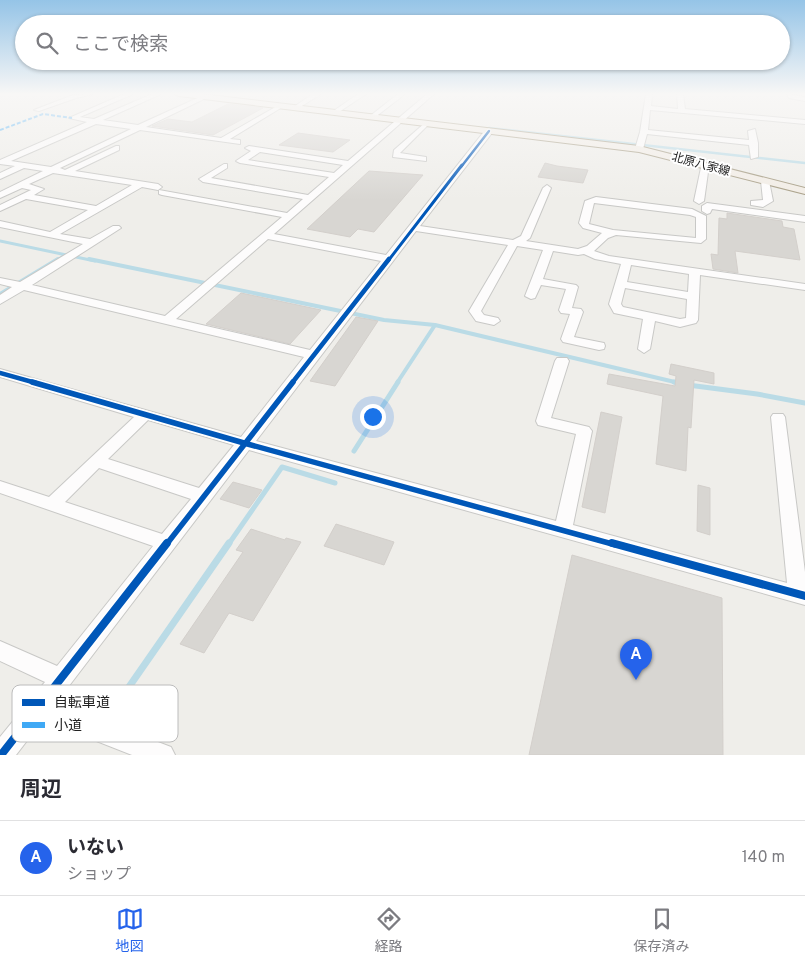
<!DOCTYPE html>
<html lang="ja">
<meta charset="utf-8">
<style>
body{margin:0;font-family:Overpass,"Noto Sans JP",sans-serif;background:#f7f7f7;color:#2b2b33}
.you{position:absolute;left:372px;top:416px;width:18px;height:18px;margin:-12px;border:4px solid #fff;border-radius:50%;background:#1a73e8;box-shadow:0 0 0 8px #1a73e833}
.badge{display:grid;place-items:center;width:32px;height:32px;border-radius:50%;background:#2563eb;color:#fff;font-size:16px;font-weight:700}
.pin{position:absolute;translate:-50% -41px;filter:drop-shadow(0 1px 2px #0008)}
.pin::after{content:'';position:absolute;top:26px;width:18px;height:15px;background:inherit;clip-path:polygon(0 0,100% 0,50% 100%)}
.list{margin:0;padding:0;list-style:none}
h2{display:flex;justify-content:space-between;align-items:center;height:65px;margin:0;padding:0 20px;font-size:21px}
h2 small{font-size:16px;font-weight:400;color:#7c7c81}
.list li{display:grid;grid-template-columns:32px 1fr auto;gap:15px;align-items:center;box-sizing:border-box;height:75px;padding:0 20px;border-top:1px solid #e1e1e2}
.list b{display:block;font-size:19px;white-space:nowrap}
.list p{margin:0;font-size:16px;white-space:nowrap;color:#7c7c81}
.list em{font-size:16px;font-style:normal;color:#7c7c81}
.icon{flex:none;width:28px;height:28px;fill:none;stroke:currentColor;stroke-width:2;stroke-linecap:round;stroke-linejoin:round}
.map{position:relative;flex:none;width:805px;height:755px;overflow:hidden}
.search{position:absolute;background:#fff;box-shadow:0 1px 4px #0004;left:15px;right:15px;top:15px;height:55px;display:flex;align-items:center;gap:12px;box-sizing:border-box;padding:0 18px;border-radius:28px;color:#7c7c81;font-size:19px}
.sheet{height:140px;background:#fff}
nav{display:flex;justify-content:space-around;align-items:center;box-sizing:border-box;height:70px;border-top:1px solid #e1e1e2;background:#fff;font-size:14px;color:#7c7c81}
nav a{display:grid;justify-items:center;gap:2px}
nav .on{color:#2563eb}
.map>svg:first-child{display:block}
</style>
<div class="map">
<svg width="805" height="755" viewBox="0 0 805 755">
<rect width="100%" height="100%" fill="#efeeea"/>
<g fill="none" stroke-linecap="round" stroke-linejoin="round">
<path stroke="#badbe6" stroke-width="2.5" d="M489,128L805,163"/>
<g stroke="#badbe6" stroke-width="3">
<path d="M0,241L95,261"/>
<path d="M56,261L65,255"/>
</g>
<g stroke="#badbe6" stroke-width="4">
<path d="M89,259L384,320L435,325L679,383"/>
<path d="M0,294L58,259"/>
<path d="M397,383L435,325"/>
</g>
<g stroke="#badbe6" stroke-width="5">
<path d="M674,382L681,384"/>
<path d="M688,385L757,394L805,403"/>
<path d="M354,451L398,382"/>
<path d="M228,545L282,467L335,483"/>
</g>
<path stroke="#badbe6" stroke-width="7" d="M115,707L229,543"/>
</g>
<g fill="#d8d6d2" stroke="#d3cfcb">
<path d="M228,104L263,108L213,135L152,126L168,119L192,122Z"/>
<path d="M298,133L350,140L333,152L279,145Z"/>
<path d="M545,163L557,166L588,170L583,183L538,177Z"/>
<path d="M369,171L423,175L374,232L358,229L350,237L307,229Z"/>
<path d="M727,213L782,221L783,227L794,229L800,260L735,251L738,273L713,269L711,254L718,255L719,218L727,219Z"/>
<path d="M241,293L321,310L290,344L206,324Z"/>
<path d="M356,317L378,321L335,386L310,381Z"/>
<path d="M671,364L714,373V384L694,380L691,428L688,427L686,471L656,464L663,396L607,384L609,374L675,386L676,376L669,374Z"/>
<path d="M601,412L622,417L605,513L582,507Z"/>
<path d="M233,482L262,490L249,508L220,499Z"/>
<path d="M698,485L710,488V535L697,531Z"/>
<path d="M336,524L394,542L384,565L324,546Z"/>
<path d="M251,529L285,540L286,538L301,542L253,621L229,613L204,653L180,644L243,552L236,550Z"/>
<path d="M572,555L722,598L723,755H529Z"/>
</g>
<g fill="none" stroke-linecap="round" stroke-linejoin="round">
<g stroke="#c8c8c6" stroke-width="2">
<g id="minor">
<path d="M93,94L76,98L39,111L34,110L73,95Z"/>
<path d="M124,94H133L80,117L94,119L152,94H161L103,120L138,125L204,95L207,97L206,98L146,127L221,138L279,105L284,106L230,139L240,140V144L140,130L60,168L65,170L116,146H119V150L75,171L158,184L162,187L158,190L142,187L60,234L90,239L113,226H119L121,228L32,285L165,316L282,217L162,195L159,194V190L287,213L303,199L203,182L199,179L224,164H227V168L211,178L308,195L329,177L240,163L236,161L251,151L245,148L249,146L348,161L427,94H434L274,234L386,255L486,129H489L493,131L492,133L420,226L513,240L521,236L543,188L547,185L551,188L530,238L526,241L578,249L587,246L602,233L583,228L579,223L585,201L596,197L692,209L706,216V239L701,243L616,235L608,238L594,251L609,256L805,284V290L700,275L698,320L696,323L680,327L655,321L650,349L644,353L638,349L643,319L614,313L609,304L621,264L595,259L584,254L578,255L553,251L543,279L576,285L578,287L572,308L581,309L583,312L574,337L604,343L605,346L604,349L599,350L563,342L561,339L570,314L561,313L559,310L566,289L541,285L535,298L531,299L525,296L543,250L517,246L481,311L484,315L498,318L500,321L494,325L476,321L469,311L508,245L416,231L256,441L556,521L576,434L538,425L536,421L555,361L557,358H567L569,361L551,418L589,427L592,431L573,525L787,583L771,417L773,414H783L785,417L805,572V605L249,450L56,703L171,747L175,755H132L43,720L16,755H0V737L45,682L0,661V641L57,666L153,546L0,493V481L49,497L134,417L0,377V369L241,437L304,357L24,290L0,304V295L12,287L0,284V278L20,282L83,244L0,227V221L50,232L88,210L26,199L0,211V205L31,190L22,188L0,198V192L43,171L24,168L0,179V173L15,166L0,164V160L87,122L69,118ZM96,124L131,129L51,167L11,161ZM260,152L343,165L334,173L248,160ZM53,173L132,185L96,206L34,195L44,189L29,184ZM594,203L690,215L696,217V238L613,230L589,224ZM268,239L381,261L310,350L176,319ZM631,265L689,274L688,292L627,282ZM625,288L687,299L686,318L680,319L623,307L621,304ZM148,420L234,445L199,488L108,459ZM99,468L191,499L162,534L65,502Z"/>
<path d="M313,94H321L297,109L292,108Z"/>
<path d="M358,94H366L336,114H332V112Z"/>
<path d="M398,94H405L374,118H370V116Z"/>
<path d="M646,94H652L651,106L678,109L677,94H683L685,109L805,120V124L650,110L648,130L749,140L748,131L755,129L758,143V157L751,159L749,145L647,134L643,149L639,151L635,149L640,132Z"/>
<path d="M787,94L805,97V101L789,98Z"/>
<path d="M426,122L429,124L400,153L426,157V161L393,157L394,150Z"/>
<path d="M702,163L709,165L704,201L699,204L694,201Z"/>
<path d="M765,178L769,181L773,201L763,207L751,205V201L763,200L761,181Z"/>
<path d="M707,203L805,216V222L712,209L710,213L707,214L702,211V206Z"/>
</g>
</g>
<g stroke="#a69d85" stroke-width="2">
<path id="major" d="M175,94H202L639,146L805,188V194L639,152L179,96Z"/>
</g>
<use href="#minor" fill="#fdfcfc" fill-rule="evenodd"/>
<use href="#major" fill="#f2ede6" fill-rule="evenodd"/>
<path stroke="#3fa9f5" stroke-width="2" stroke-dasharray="4 2" stroke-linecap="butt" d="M0,130L43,114L72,118"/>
<g stroke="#fff" stroke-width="4.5">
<path id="cycleway-far4" d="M461,167L489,131"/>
</g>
<g stroke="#fff" stroke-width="5">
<path id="cycleway-far3" d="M388,261L462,165"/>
</g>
<g stroke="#fff" stroke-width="7">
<g id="cycleway-far2">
<path d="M0,373L36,383"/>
<path d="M292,383L389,259"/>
</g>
</g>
<g stroke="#fff" stroke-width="9">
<g id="cycleway-far1">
<path d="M32,382L244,443L616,545"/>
<path d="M166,545L293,382"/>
</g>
</g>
<g stroke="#fff" stroke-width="11">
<g id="cycleway">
<path d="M612,543L805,596"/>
<path d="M1,755L167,543"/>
</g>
</g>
<use href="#cycleway-far4" stroke="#0057b8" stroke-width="2.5"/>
<use href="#cycleway-far3" stroke="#0057b8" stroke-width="3"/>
<use href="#cycleway-far2" stroke="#0057b8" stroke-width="4.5"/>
<use href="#cycleway-far1" stroke="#0057b8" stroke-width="5.5"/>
<use href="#cycleway" stroke="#0057b8" stroke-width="8"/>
</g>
<linearGradient id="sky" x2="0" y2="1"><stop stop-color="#95c4e7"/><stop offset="0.47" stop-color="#f8f7f6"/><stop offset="1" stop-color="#f8f7f6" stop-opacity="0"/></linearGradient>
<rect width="805" height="200" fill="url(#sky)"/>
<g text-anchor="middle" stroke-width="4" stroke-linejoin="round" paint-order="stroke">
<g font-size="12" fill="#212121" stroke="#fff">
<text transform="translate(701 164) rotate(15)" y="4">北原八家線</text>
</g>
</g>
<rect x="12" y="685" width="166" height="57" rx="8" fill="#fff" stroke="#bcbcbc" stroke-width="1"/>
<rect x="22" y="699" width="23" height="7" fill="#0057b8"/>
<rect x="22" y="722" width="23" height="6" fill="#3fa9f5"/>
<g font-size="14" fill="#212121">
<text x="54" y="707">自転車道</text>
<text x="54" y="730">小道</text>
</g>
</svg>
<div class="you"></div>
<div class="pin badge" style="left:636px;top:680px">A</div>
<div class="search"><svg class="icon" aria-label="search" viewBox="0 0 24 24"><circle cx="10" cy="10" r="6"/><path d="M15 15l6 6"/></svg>ここで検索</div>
</div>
<section class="sheet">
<h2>周辺<small></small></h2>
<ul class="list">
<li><span class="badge">A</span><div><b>いない</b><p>ショップ</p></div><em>140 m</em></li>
</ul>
</section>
<nav>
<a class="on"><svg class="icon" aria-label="map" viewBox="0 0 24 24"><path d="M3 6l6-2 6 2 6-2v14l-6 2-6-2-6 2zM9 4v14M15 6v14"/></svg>地図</a>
<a><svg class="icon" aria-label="directions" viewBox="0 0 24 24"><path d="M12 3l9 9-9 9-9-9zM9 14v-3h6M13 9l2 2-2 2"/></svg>経路</a>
<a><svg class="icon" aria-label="saved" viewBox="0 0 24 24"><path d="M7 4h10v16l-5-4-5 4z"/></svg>保存済み</a>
</nav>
